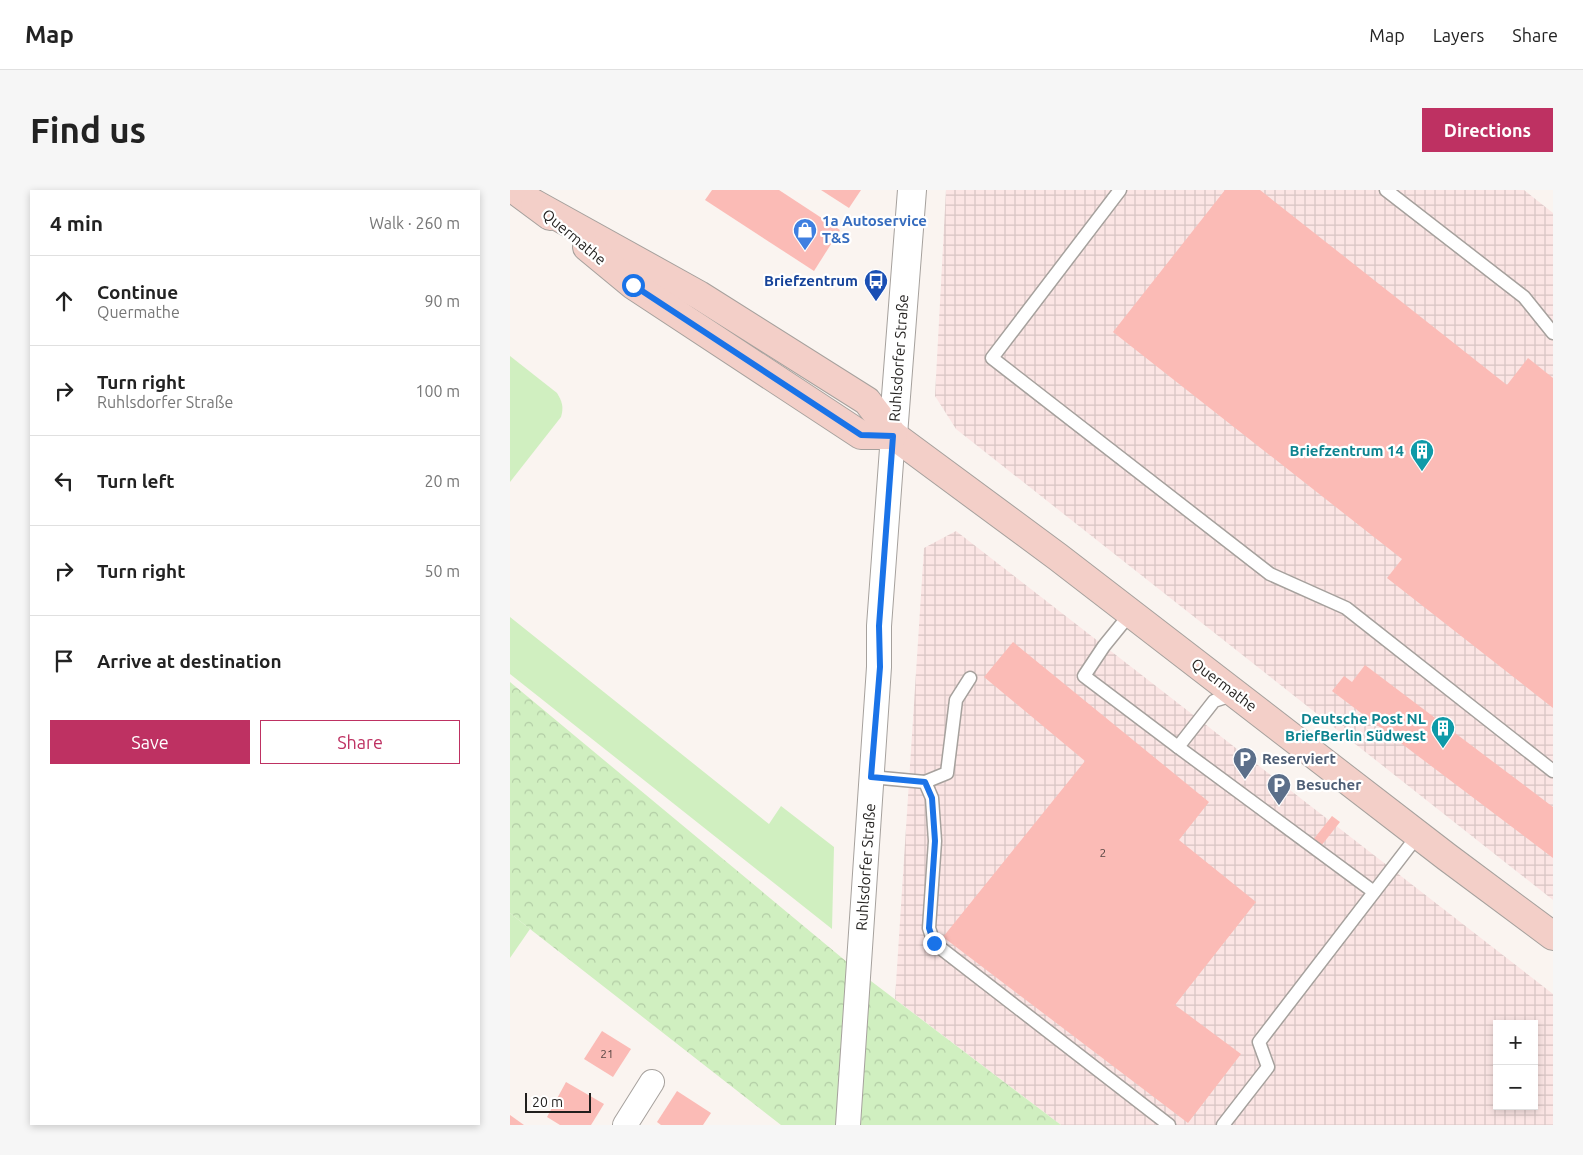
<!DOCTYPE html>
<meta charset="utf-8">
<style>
body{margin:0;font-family:Ubuntu,sans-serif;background:#f6f6f6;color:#222}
.controls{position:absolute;right:15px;bottom:15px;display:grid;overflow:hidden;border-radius:0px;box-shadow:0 2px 8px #0003}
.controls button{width:45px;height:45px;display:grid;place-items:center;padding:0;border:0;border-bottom:1px solid #e0e0e0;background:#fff;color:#222;font:25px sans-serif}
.scale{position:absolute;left:15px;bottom:12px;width:66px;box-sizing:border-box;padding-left:5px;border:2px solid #211f1d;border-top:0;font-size:14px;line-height:18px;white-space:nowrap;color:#211f1d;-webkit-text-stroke:4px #fff;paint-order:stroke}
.stop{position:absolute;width:15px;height:15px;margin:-11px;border:4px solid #1a73e8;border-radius:50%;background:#fff}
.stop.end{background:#1a73e8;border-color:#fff;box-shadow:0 1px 5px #0008}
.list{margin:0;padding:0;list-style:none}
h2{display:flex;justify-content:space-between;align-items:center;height:65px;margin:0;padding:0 20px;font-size:21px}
h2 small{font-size:16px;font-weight:400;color:#767676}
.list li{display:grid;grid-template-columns:32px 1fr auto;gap:15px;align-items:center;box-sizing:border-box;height:90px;padding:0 20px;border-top:1px solid #e0e0e0}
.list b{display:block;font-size:19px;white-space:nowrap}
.list p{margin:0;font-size:16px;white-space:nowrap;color:#767676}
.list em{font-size:16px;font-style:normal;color:#767676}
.actions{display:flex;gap:10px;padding:15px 20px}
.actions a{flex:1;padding:11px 0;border:1px solid #be3162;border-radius:0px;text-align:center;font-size:18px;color:#be3162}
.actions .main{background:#be3162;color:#fff}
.icon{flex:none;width:28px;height:28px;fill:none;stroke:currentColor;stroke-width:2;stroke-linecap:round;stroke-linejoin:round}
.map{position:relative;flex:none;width:1043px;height:935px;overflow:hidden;border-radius:0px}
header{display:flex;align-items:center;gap:30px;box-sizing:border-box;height:70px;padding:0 25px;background:#fff;border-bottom:1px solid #e0e0e0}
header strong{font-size:24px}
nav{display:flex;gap:28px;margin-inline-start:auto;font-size:18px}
.intro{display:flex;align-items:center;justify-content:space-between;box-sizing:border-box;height:120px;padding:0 30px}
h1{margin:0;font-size:35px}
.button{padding:12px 22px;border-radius:0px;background:#be3162;color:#fff;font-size:18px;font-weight:700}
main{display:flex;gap:30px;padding:0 30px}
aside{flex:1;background:#fff;border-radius:0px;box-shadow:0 2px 8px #0003}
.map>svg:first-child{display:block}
</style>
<header>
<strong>Map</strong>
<nav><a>Map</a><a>Layers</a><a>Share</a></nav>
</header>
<div class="intro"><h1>Find us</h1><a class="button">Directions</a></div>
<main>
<aside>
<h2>4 min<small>Walk · 260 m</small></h2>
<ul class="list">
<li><svg class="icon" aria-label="ahead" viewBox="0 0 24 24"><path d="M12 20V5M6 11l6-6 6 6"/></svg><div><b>Continue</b><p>Quermathe</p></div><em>90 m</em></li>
<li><svg class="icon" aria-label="right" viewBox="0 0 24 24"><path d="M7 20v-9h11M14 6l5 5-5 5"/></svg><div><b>Turn right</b><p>Ruhlsdorfer Straße</p></div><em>100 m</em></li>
<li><svg class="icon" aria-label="left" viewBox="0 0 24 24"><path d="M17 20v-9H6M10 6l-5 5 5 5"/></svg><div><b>Turn left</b></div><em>20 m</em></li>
<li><svg class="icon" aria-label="right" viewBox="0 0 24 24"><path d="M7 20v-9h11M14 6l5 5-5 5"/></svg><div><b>Turn right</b></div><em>50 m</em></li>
<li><svg class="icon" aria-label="arrive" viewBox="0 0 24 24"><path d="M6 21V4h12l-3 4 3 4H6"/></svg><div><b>Arrive at destination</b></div></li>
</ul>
<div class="actions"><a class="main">Save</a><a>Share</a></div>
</aside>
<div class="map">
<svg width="1043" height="935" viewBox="0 0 1043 935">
<defs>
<pattern id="industrial-grid" width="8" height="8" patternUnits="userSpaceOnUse" patternTransform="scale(1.25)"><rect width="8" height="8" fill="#fbe5e4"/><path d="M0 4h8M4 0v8" fill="none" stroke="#d7c4c3"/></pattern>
<pattern id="forest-crowns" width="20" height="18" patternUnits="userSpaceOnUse" patternTransform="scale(1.25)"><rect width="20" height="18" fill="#d0efc0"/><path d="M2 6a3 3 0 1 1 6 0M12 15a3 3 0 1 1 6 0" fill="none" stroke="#b2cca5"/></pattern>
</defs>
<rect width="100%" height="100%" fill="#faf4f0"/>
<g fill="url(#industrial-grid)" fill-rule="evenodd">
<path d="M436,0H1014L1043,23V710L446,239L425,206Z"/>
<path d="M446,341L1043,804V935H551L385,809L414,358ZM987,834H1024V916H987Z"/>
</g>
<g fill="#d0efc0">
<path d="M0,166L47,203C52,211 54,217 51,227L0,292Z"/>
<path d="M0,427L259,634L271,616L324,657L322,739L0,484Z"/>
<path d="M0,723L20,739L0,768Z"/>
</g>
<path fill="url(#forest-crowns)" d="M0,492L349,782L551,935H271L20,739L0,723Z"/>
<g fill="#fbbbb6">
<path d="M202,0H269L330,40L304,81L195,10Z"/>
<path d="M311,0H351L339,18Z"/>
<path d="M715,0H750L997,195L1018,168L1043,188V518L877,388L892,369L603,142Z"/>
<path d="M503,452L699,612L669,650L746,712L665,815L731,864L678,933L433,747L575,571L474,487Z"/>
<path d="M855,475L1043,617V668L822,501L834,486L842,492Z"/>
<path d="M822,626L830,632L811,656L803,650Z"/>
<path d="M92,841L121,859L103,887L74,869Z"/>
<path d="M56,892L94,914L81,935H50L37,927Z"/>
<path d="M167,901L201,923L193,935H151L147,932Z"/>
<path d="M0,925L14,935H0Z"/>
</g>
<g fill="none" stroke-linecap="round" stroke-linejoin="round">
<g stroke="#a6a19d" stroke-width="15">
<g id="service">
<path d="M610,0L482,168L760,384L836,418L1043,581"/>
<path d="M876,0L1014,107L1043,143"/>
<path d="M620,424L594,456L574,486L668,557"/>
<path d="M725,504L704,511L668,557L864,702"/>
<path d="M361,587L415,592L422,608L425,651L419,738L424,753L659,935"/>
<path d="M415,592L437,583L446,510L460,488"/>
<path d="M713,935L758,877L749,852L908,645"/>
</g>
</g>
<g stroke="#a6a19d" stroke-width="26">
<g id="minor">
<path d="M115,935L142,892"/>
<path d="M338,935L369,477V436L383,245"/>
</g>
</g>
<g stroke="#a6a19d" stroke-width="30">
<path id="tertiary" d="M383,245L402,0"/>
</g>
<g stroke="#a6a19d" stroke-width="30">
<g id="secondary">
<path d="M5,0L40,26"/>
<path d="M25,14L189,105L357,211L383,245L548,367L937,667L1043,746"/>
<path d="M77,57L123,95L351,245H383"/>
</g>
</g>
<use href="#service" stroke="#fff" stroke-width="12"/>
<use href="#minor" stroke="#fff" stroke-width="24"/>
<use href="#tertiary" stroke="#fff" stroke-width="28"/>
<use href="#secondary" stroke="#f3cfc8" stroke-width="28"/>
</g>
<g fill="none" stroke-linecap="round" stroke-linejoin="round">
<path stroke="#1a73e8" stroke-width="6" d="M123,95L351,245L383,246L369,436L370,477L361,587L415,592L422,608L425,651L419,738L424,753"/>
</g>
<defs>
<g id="shop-pin" transform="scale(1.25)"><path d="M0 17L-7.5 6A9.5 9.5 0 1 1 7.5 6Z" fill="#3f7fe0" stroke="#fff"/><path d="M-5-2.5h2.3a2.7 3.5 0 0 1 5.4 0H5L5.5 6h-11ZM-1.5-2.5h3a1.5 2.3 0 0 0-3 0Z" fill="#fff"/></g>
<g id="bus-pin" transform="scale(1.25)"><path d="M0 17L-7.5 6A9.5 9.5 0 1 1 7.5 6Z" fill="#1a4fb4" stroke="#fff"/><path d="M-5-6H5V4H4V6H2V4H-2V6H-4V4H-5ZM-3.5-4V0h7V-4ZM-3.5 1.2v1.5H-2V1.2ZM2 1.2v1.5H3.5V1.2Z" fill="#fff"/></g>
<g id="building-pin" transform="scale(1.25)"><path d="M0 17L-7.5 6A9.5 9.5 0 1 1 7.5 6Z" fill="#0f9aa8" stroke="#fff"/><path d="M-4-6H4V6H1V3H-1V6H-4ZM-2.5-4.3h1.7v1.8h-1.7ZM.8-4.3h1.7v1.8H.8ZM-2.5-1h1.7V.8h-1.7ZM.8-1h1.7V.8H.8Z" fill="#fff"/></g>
<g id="parking-pin" transform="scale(1.25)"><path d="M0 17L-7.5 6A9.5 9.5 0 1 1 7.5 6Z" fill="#5c6f8a" stroke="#fff"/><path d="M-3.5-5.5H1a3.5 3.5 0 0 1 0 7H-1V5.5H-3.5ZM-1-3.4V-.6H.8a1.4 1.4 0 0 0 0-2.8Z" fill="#fff"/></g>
</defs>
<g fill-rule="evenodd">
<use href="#shop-pin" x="295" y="40"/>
<use href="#bus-pin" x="366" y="91"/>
<use href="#building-pin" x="912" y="261"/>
<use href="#building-pin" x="933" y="538"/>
<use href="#parking-pin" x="735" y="569"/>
<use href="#parking-pin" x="769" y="595"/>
</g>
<g text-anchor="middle" stroke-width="4.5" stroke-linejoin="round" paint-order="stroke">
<g font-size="12" fill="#584643">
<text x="593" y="667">2</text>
<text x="97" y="868">21</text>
</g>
<g font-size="15" font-weight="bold" fill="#366cbe" stroke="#fff" text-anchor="start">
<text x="312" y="36">1a Autoservice<tspan x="312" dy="17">T&amp;S</tspan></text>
</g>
<g font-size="15" fill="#211f1d" stroke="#fff">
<text transform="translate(64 47) rotate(40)" y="5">Quermathe</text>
<text transform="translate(389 168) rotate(-86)" y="5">Ruhlsdorfer Straße</text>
<text transform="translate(714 495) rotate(37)" y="5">Quermathe</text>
<text transform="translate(356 677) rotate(-86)" y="5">Ruhlsdorfer Straße</text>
</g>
<g font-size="15" font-weight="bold" fill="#164399" stroke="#fff" text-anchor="end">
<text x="348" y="96">Briefzentrum</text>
</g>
<g font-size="15" font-weight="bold" fill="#0d838f" stroke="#fff" text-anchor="end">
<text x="894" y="266">Briefzentrum 14</text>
<text x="916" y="534">Deutsche Post NL<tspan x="916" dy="17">BriefBerlin Südwest</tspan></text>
</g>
<g font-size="15" font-weight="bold" fill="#4e5e75" stroke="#fff" text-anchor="start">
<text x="752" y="574">Reserviert</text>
<text x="786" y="600">Besucher</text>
</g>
</g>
</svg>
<div class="controls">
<button>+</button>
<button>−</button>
</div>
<div class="scale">20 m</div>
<div class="stop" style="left:123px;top:95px"></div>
<div class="stop end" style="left:424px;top:753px"></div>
</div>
</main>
